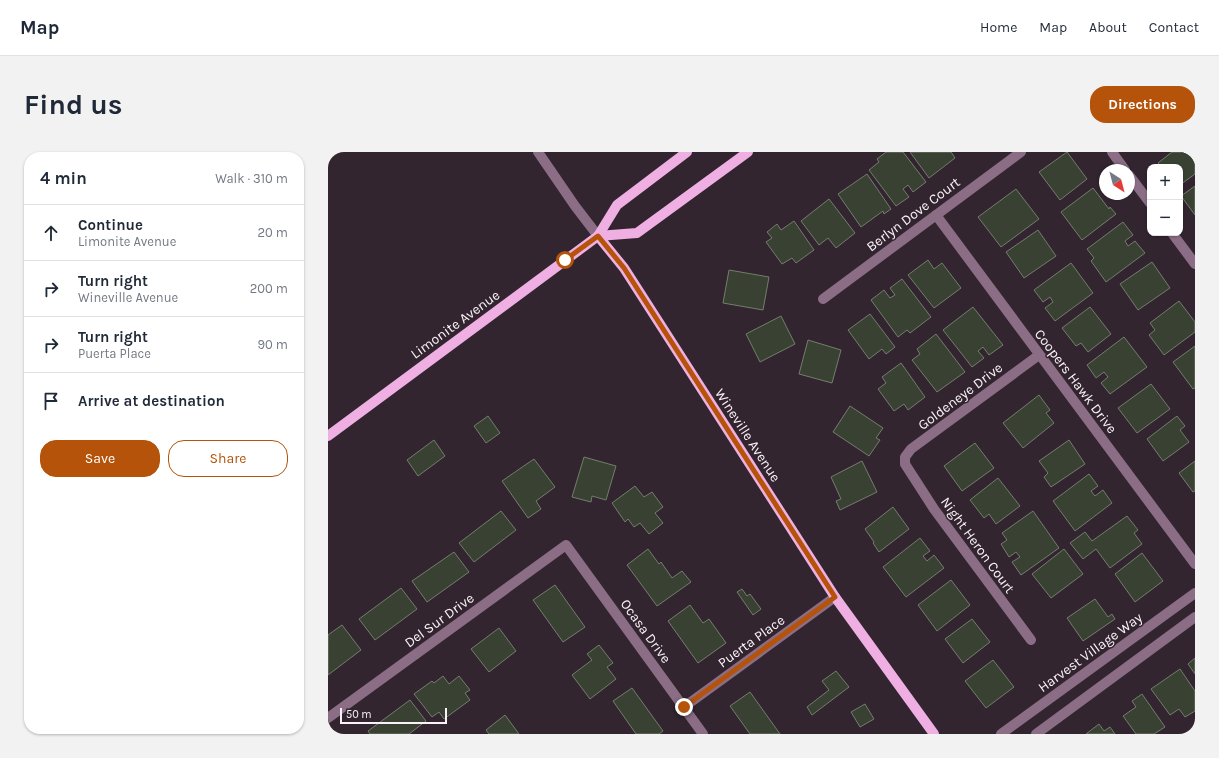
<!DOCTYPE html>
<meta charset="utf-8">
<style>
body{margin:0;font-family:Karla,sans-serif;background:#f2f2f3;color:#1f2937}
.controls{position:absolute;right:12px;top:12px;display:grid;overflow:hidden;border-radius:8px;box-shadow:0 1px 3px #0004}
.controls button{width:36px;height:36px;display:grid;place-items:center;padding:0;border:0;border-bottom:1px solid #e0e1e3;background:#fff;color:#1f2937;font:20px sans-serif}
.compass{position:absolute;left:771px;top:12px;width:36px;height:36px;border-radius:50%;background:#fff;box-shadow:0 1px 3px #0004;rotate:144deg}
.scale{position:absolute;left:12px;bottom:10px;width:107px;box-sizing:border-box;padding-left:4px;border:2px solid #fbf2f9;border-top:0;font-size:11px;line-height:14px;white-space:nowrap;color:#fbf2f9;-webkit-text-stroke:3px #32252f;paint-order:stroke}
.stop{position:absolute;width:12px;height:12px;margin:-9px;border:3px solid #b45309;border-radius:50%;background:#fff}
.stop.end{background:#b45309;border-color:#fff;box-shadow:0 1px 4px #0008}
.list{margin:0;padding:0;list-style:none}
h2{display:flex;justify-content:space-between;align-items:center;height:52px;margin:0;padding:0 16px;font-size:17px}
h2 small{font-size:13px;font-weight:400;color:#747a83}
.list li{display:grid;grid-template-columns:26px 1fr auto;gap:12px;align-items:center;box-sizing:border-box;height:56px;padding:0 16px;border-top:1px solid #e0e1e3}
.list b{display:block;font-size:15px;white-space:nowrap}
.list p{margin:0;font-size:13px;white-space:nowrap;color:#747a83}
.list em{font-size:13px;font-style:normal;color:#747a83}
.actions{display:flex;gap:8px;padding:12px 16px}
.actions a{flex:1;padding:9px 0;border:1px solid #b45309;border-radius:16px;text-align:center;font-size:14px;color:#b45309}
.actions .main{background:#b45309;color:#fff}
.icon{flex:none;width:22px;height:22px;fill:none;stroke:currentColor;stroke-width:2;stroke-linecap:round;stroke-linejoin:round}
.map{position:relative;flex:none;width:867px;height:582px;overflow:hidden;border-radius:16px}
header{display:flex;align-items:center;gap:24px;box-sizing:border-box;height:56px;padding:0 20px;background:#fff;border-bottom:1px solid #e0e1e3}
header strong{font-size:19px}
nav{display:flex;gap:22px;margin-inline-start:auto;font-size:14px}
.intro{display:flex;align-items:center;justify-content:space-between;box-sizing:border-box;height:96px;padding:0 24px}
h1{margin:0;font-size:28px}
.button{padding:10px 18px;border-radius:16px;background:#b45309;color:#fff;font-size:14px;font-weight:700}
main{display:flex;gap:24px;padding:0 24px}
aside{flex:1;background:#fff;border-radius:16px;box-shadow:0 1px 3px #0004}
.map>svg:first-child{display:block}
</style>
<header>
<strong>Map</strong>
<nav><a>Home</a><a>Map</a><a>About</a><a>Contact</a></nav>
</header>
<div class="intro"><h1>Find us</h1><a class="button">Directions</a></div>
<main>
<aside>
<h2>4 min<small>Walk · 310 m</small></h2>
<ul class="list">
<li><svg class="icon" aria-label="ahead" viewBox="0 0 24 24"><path d="M12 20V5M6 11l6-6 6 6"/></svg><div><b>Continue</b><p>Limonite Avenue</p></div><em>20 m</em></li>
<li><svg class="icon" aria-label="right" viewBox="0 0 24 24"><path d="M7 20v-9h11M14 6l5 5-5 5"/></svg><div><b>Turn right</b><p>Wineville Avenue</p></div><em>200 m</em></li>
<li><svg class="icon" aria-label="right" viewBox="0 0 24 24"><path d="M7 20v-9h11M14 6l5 5-5 5"/></svg><div><b>Turn right</b><p>Puerta Place</p></div><em>90 m</em></li>
<li><svg class="icon" aria-label="arrive" viewBox="0 0 24 24"><path d="M6 21V4h12l-3 4 3 4H6"/></svg><div><b>Arrive at destination</b></div></li>
</ul>
<div class="actions"><a class="main">Save</a><a>Share</a></div>
</aside>
<div class="map">
<svg width="867" height="582" viewBox="0 0 867 582">
<rect width="100%" height="100%" fill="#32252f"/>
<g fill="#394133" stroke="#747d6e">
<path d="M558,0H575L598,30L585,40L580,33L575,37L581,45L568,54L541,18L551,10L549,7Z"/>
<path d="M582,0H623L627,6L601,26Z"/>
<path d="M739,0L759,27L732,48L711,20Z"/>
<path d="M844,0H867V22L852,33V15H833L830,11Z"/>
<path d="M539,22L563,57L556,62L555,59L533,75L510,42Z"/>
<path d="M867,34V63L853,44Z"/>
<path d="M765,36L781,57L782,55L788,62L754,88L733,60Z"/>
<path d="M688,37L711,67L673,95L650,65Z"/>
<path d="M501,47L527,81L508,96L500,86L491,93L473,69Z"/>
<path d="M466,69L486,98L468,111L464,106L454,112L438,90L444,86L439,80L449,72L453,78Z"/>
<path d="M795,70L805,83L797,89L800,94L807,89L817,101L778,130L763,109L766,106L759,97Z"/>
<path d="M710,78L728,104L696,126L678,100Z"/>
<path d="M600,108L606,117L614,111L633,136L606,156L580,123Z"/>
<path d="M824,110L842,136L810,158L792,132Z"/>
<path d="M743,111L765,141L727,169L717,156L725,150L722,145L715,150L706,138Z"/>
<path d="M401,118L441,125L435,158L395,151Z"/>
<path d="M574,127L603,165L582,181L579,178L570,185L543,148L556,138L562,146L567,143L562,136Z"/>
<path d="M851,149L867,170V180L836,203L821,183L827,178L822,171Z"/>
<path d="M645,155L675,193L661,203L655,195L650,199L656,206L644,215L615,178Z"/>
<path d="M762,155L783,182L760,200L753,191L748,194L734,176Z"/>
<path d="M542,162L567,195L558,202L554,197L541,207L520,178Z"/>
<path d="M453,164L467,192L432,210L418,182Z"/>
<path d="M608,182L637,220L609,240L584,208L592,202L589,197Z"/>
<path d="M796,185L819,215L782,242L773,231L780,225L776,220L768,226L759,213Z"/>
<path d="M480,188L513,198L504,231L471,222Z"/>
<path d="M867,194V236L865,237L845,210Z"/>
<path d="M573,211L597,245L580,258L576,252L566,259L550,237L558,231L554,225Z"/>
<path d="M823,232L842,257L809,281L790,256Z"/>
<path d="M711,243L722,258L718,261L726,271L695,296L675,271Z"/>
<path d="M522,254L555,276L548,286L552,288L541,304L505,280Z"/>
<path d="M160,264L172,281L158,291L146,274Z"/>
<path d="M849,264L857,274L852,278L861,290L835,309L819,287Z"/>
<path d="M106,288L117,304L90,324L79,308Z"/>
<path d="M741,288L757,312L723,335L716,325L720,321L711,309Z"/>
<path d="M647,291L666,316L634,339L616,314Z"/>
<path d="M256,305L288,314L278,348L264,344L263,350L244,345Z"/>
<path d="M206,307L227,335L208,349L213,357L200,366L174,329Z"/>
<path d="M534,309L549,340L512,358L508,349L513,347L503,325Z"/>
<path d="M867,309V339L865,340L851,321Z"/>
<path d="M761,322L770,334L763,339L767,344L775,338L784,351L747,379L725,349Z"/>
<path d="M670,326L692,354L668,372L661,362L656,366L642,348Z"/>
<path d="M307,334L316,345L324,340L335,355L327,361L335,371L321,382L312,371L306,375L300,367L297,370L284,351Z"/>
<path d="M565,355L581,377L551,400L545,391L546,390L537,377Z"/>
<path d="M173,359L188,378L146,410L131,391Z"/>
<path d="M705,359L731,396L693,423L684,410L692,405L688,400L681,405L673,392L679,388L674,381Z"/>
<path d="M799,364L810,378L806,381L814,392L782,416L768,397L755,407L742,391L757,380L764,389Z"/>
<path d="M592,386L602,399L595,404L599,409L606,403L616,416L578,445L555,415Z"/>
<path d="M320,397L331,412L333,410L344,426L354,419L363,430L329,454L299,413Z"/>
<path d="M736,397L755,422L723,446L704,422Z"/>
<path d="M126,400L141,420L99,450L84,429Z"/>
<path d="M814,401L835,429L807,450L787,422Z"/>
<path d="M623,428L642,453L609,479L590,453Z"/>
<path d="M227,433L257,475L235,490L205,448Z"/>
<path d="M73,436L89,457L47,488L31,467Z"/>
<path d="M414,437L419,444L422,442L433,457L425,463L409,440Z"/>
<path d="M767,447L780,465L784,462L787,467L755,489L739,466Z"/>
<path d="M362,453L375,471L381,467L398,491L370,511L340,469Z"/>
<path d="M644,467L662,490L635,511L617,487Z"/>
<path d="M14,473L33,498L0,523V483Z"/>
<path d="M171,476L188,499L161,520L143,497Z"/>
<path d="M271,493L285,511L279,515L288,527L262,547L244,523L264,508L259,502Z"/>
<path d="M867,506V522L860,512Z"/>
<path d="M665,508L686,535L658,556L637,529Z"/>
<path d="M852,517L867,539V559L857,565L851,557L842,563L823,537Z"/>
<path d="M508,519L521,535L484,563L479,555L501,538L494,529Z"/>
<path d="M115,524L121,532L131,524L142,538L137,541L142,548L116,567L111,560L104,565L86,542L104,529L106,531Z"/>
<path d="M304,536L335,579L331,582H308L285,549Z"/>
<path d="M422,540L452,582H422L402,554Z"/>
<path d="M814,542L837,575L826,582H808L795,564L808,555L804,549Z"/>
<path d="M82,548L98,569L81,582H42L40,579Z"/>
<path d="M537,552L546,567L532,575L523,560Z"/>
<path d="M177,563L191,582H161L158,578Z"/>
<path d="M771,572L776,579L782,575L787,582H758Z"/>
</g>
<g fill="none" stroke-linecap="round" stroke-linejoin="round">
<g stroke="#8b6d85" stroke-width="10">
<path d="M210,0L247,54L270,84"/>
<path d="M784,0L797,18"/>
<path d="M801,23L822,51"/>
<path d="M608,63L867,412"/>
<path d="M844,81L867,112"/>
<path d="M495,147L693,0"/>
<path d="M703,488L606,357L577,312V305L583,297L711,203"/>
<path d="M356,555L507,445"/>
<path d="M0,566L238,393L375,582"/>
<path d="M673,582L867,441"/>
<path d="M708,582L867,465"/>
</g>
<g stroke="#efafe2" stroke-width="10">
<path d="M270,84L296,116L507,445L606,582"/>
<path d="M270,84L309,81L420,0"/>
<path d="M0,284L270,84L289,53L359,0"/>
</g>
</g>
<g fill="none" stroke-linecap="round" stroke-linejoin="round">
<path stroke="#b45309" stroke-width="5" d="M237,108L270,84L296,116L507,445L356,555"/>
</g>
<g text-anchor="middle" stroke-width="3" stroke-linejoin="round" paint-order="stroke">
<g font-size="14" fill="#fbf2f9" stroke="#32252f">
<text transform="translate(585 62) rotate(-37)" y="5">Berlyn Dove Court</text>
<text transform="translate(127 172) rotate(-36)" y="5">Limonite Avenue</text>
<text transform="translate(748 229) rotate(53)" y="5">Coopers Hawk Drive</text>
<text transform="translate(632 244) rotate(-37)" y="5">Goldeneye Drive</text>
<text transform="translate(420 283) rotate(57)" y="5">Wineville Avenue</text>
<text transform="translate(650 393) rotate(54)" y="5">Night Heron Court</text>
<text transform="translate(111 468) rotate(-36)" y="5">Del Sur Drive</text>
<text transform="translate(318 479) rotate(54)" y="5">Ocasa Drive</text>
<text transform="translate(423 489) rotate(-36)" y="5">Puerta Place</text>
<text transform="translate(762 500) rotate(-36)" y="5">Harvest Village Way</text>
</g>
</g>
</svg>
<div class="controls">
<button>+</button>
<button>−</button>
</div>
<svg class="compass" viewBox="-18 -18 36 36"><path d="M0-13l5 13h-10z" fill="#e53935"/><path d="M0 13l5-13h-10z" fill="#747a83"/></svg>
<div class="scale">50 m</div>
<div class="stop" style="left:237px;top:108px"></div>
<div class="stop end" style="left:356px;top:555px"></div>
</div>
</main>
